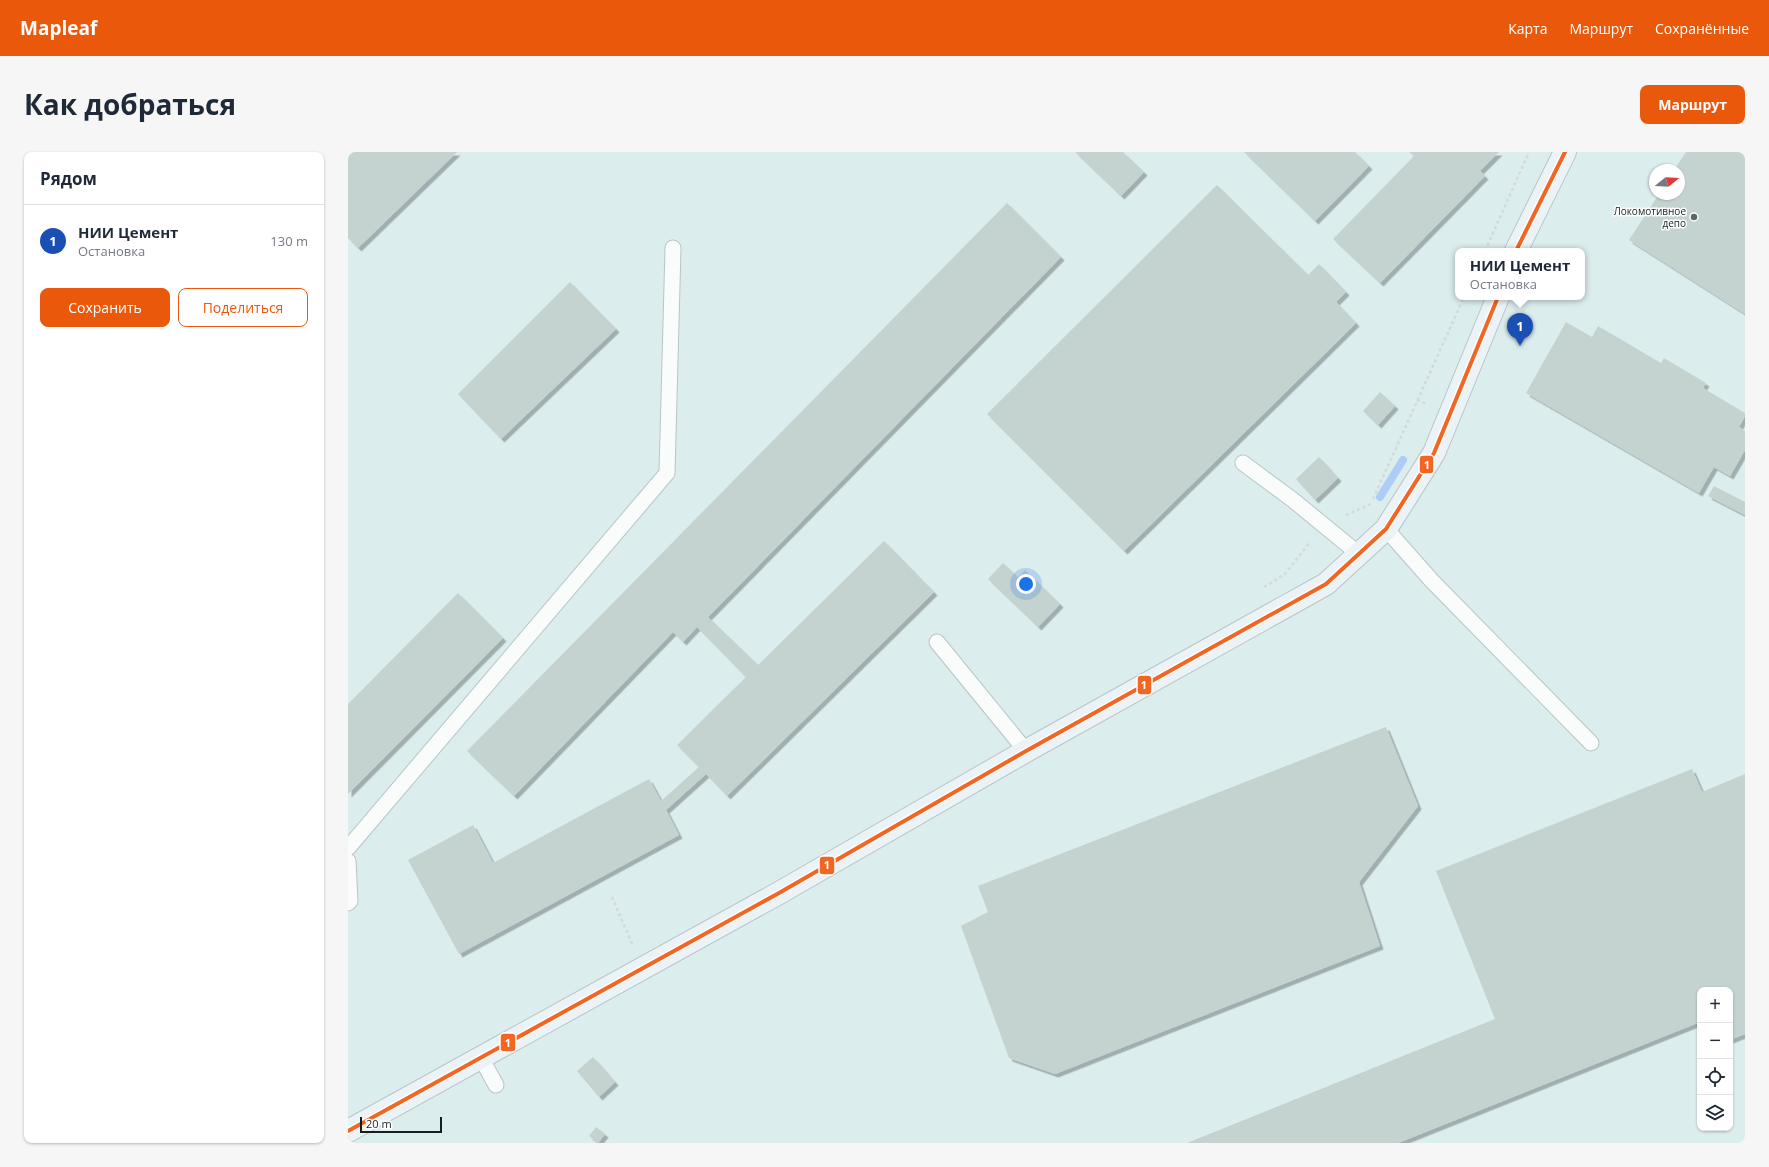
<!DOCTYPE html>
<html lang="ru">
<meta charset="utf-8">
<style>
body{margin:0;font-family:"Open Sans",sans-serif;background:#f6f6f7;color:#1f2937}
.controls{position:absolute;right:12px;bottom:12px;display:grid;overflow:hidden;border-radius:8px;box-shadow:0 1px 3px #0004}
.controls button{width:36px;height:36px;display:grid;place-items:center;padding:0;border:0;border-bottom:1px solid #e0e1e3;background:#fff;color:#1f2937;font:20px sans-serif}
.compass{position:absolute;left:1301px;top:12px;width:36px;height:36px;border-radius:50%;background:#fff;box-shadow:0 1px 3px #0004;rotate:72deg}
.scale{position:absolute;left:12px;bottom:10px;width:82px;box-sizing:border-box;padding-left:4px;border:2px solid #141f20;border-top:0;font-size:11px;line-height:14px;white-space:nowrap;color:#141f20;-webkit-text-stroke:3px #fff;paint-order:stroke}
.you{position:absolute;left:678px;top:432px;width:14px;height:14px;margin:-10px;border:3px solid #fff;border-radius:50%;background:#1a73e8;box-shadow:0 0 0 6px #1a73e833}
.badge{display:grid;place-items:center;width:26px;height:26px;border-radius:50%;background:#ea580c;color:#fff;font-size:13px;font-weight:700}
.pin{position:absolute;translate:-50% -33px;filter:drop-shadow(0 1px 2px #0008)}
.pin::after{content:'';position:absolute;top:21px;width:14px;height:12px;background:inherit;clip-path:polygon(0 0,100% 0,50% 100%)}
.popup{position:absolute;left:1107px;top:96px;width:130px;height:52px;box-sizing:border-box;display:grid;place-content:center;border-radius:8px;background:#fff;filter:drop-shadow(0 1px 3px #0005);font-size:13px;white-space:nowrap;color:#747a83}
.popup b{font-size:15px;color:#1f2937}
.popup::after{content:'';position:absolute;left:50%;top:100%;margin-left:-8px;border:8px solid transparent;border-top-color:#fff}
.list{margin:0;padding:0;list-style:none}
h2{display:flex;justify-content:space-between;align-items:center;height:52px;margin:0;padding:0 16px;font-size:17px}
h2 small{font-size:13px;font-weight:400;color:#747a83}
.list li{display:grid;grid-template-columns:26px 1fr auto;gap:12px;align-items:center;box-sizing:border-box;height:72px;padding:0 16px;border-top:1px solid #e0e1e3}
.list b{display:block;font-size:15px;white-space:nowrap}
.list p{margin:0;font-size:13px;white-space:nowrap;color:#747a83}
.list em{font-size:13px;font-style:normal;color:#747a83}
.actions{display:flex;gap:8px;padding:12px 16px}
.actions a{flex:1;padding:9px 0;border:1px solid #ea580c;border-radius:8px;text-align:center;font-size:14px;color:#ea580c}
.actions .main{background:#ea580c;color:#fff}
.icon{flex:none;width:22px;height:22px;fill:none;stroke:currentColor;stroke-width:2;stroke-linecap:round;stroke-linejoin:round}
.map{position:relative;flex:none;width:1397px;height:991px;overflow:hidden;border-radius:8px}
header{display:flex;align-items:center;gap:24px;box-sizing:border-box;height:56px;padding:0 20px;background:#ea580c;color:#fff}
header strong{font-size:19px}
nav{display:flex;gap:22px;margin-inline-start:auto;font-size:14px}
.intro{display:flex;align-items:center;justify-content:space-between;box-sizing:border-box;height:96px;padding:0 24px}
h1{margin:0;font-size:28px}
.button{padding:10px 18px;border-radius:8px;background:#ea580c;color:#fff;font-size:14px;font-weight:700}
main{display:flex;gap:24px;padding:0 24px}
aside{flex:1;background:#fff;border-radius:8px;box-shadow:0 1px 3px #0004}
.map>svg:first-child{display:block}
</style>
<header>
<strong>Mapleaf</strong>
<nav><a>Карта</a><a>Маршрут</a><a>Сохранённые</a></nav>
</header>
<div class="intro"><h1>Как добраться</h1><a class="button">Маршрут</a></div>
<main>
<aside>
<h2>Рядом<small></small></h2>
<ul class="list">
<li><span class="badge" style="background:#1a4fb4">1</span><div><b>НИИ Цемент</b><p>Остановка</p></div><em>130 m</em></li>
</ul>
<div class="actions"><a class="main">Сохранить</a><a>Поделиться</a></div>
</aside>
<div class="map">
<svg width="1397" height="991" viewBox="0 0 1397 991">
<defs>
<filter id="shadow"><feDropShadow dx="3.5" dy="3.5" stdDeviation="0" flood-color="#0004"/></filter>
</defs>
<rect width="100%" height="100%" fill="#dcedee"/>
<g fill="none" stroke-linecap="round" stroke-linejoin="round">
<path stroke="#adcdf8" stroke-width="8" d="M1032,345L1055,308"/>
</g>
<g fill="#c4d2d0" filter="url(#shadow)">
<path d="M0,0H109L10,96L0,86Z"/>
<path d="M727,0H775L796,20L773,44Z"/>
<path d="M896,0H1007L1021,14L967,69Z"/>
<path d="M1061,0H1151L1132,19L1137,24L1032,131L985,87L1066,4Z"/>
<path d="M1338,0H1397V162L1281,88L1311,42H1331V18H1326Z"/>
<path d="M869,33L960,123L971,112L998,140L988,150L1008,171L776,399L639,262Z"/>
<path d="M659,51L713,105L360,465L410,513L536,389L586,440L379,644L358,622L318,658L331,683L111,802L60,708L125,673L145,711L301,627L313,649L351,615L329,593L398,525L349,475L335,490L325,480L166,644L119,599Z"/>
<path d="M222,130L268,177L153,287L110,242Z"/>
<path d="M1218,170L1244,185L1250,174L1313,211L1316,206L1358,231L1355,236L1397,261V264L1391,275L1397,279V298L1382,324L1366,315L1351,341L1178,241Z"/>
<path d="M1032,240L1047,254L1030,273L1015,259Z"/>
<path d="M971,305L990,326L967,348L948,327Z"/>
<path d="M1366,334L1397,350V363L1360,344Z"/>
<path d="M655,411L670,425L677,418L712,452L690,475L640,427Z"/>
<path d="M110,441L155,486L0,642V552Z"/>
<path d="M1038,575L1070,654L1011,730L1032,794L707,922L661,906L613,774L640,760L630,734Z"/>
<path d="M1344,617L1354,640L1397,622V882L1382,888V838H1352V870L1050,991H839L1147,867L1088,719Z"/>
<path d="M245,905L267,930L251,945L229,919Z"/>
<path d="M248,975L257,982L250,991L241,984Z"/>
</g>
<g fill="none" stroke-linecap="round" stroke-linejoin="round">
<g stroke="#b8c5c6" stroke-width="17">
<g id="lane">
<path d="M895,311L945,348L1012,403"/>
<path d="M1038,377L1084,429L1243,591"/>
<path d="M589,490L678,599"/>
<path d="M0,696L319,321L325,96"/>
<path d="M0,709L2,749L0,751"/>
<path d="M133,906L148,933"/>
</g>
</g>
<g stroke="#b8c5c6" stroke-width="24">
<g id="secondary">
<path d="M1168,99L1217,0"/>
<path d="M0,979L431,741L678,599L978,432L1038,377L1086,301L1150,145"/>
</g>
</g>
<g stroke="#d4d9d9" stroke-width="2.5" stroke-dasharray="3 3" stroke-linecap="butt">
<path d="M1137,99L1181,0"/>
<path d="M1069,248L1078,252"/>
<path d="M1025,347L1116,145"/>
<path d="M998,363L1023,352"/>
<path d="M916,435L937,422L962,390"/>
<path d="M264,745L285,794"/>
</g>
<use href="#lane" stroke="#fafcfc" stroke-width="15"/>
<use href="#secondary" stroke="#ebf3f6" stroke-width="22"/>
<g stroke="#fff" stroke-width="7">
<g id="bus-1">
<path d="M1168,99L1217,0"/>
<path d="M0,979L431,741L678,599L978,432L1038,377L1086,301L1150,145"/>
</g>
</g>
<use href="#bus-1" stroke="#f26522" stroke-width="4"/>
</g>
<circle fill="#5a6768" stroke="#fff" stroke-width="1.5" cx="1346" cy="65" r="4"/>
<g text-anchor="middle" stroke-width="3" stroke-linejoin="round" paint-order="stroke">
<g font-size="10" fill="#141f20" stroke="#fff" text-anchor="end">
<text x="1338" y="63">Локомотивное<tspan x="1338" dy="12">депо</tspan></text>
</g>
</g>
<g stroke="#fff" stroke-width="1.5">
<rect x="1071" y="303" width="15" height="19" rx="4" fill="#f26522"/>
<rect x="789" y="523" width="15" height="20" rx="4" fill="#f26522"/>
<rect x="471" y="704" width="16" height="19" rx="4" fill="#f26522"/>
<rect x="152" y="881" width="16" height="19" rx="4" fill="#f26522"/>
</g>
<g font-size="11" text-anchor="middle" font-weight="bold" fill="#fff">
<text x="1079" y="317">1</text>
<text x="796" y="537">1</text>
<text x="479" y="717">1</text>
<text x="160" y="895">1</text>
</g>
</svg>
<div class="controls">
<button>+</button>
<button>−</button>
<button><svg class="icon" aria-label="locate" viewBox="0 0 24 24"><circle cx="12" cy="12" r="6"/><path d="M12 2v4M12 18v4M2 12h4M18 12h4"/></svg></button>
<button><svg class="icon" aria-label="layers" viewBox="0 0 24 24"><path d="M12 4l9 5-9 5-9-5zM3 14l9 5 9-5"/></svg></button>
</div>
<svg class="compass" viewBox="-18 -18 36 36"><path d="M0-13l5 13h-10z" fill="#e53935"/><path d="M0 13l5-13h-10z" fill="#747a83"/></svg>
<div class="scale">20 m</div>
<div class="you"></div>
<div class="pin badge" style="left:1172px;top:194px;background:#1a4fb4">1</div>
<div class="popup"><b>НИИ Цемент</b>Остановка</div>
</div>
</main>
